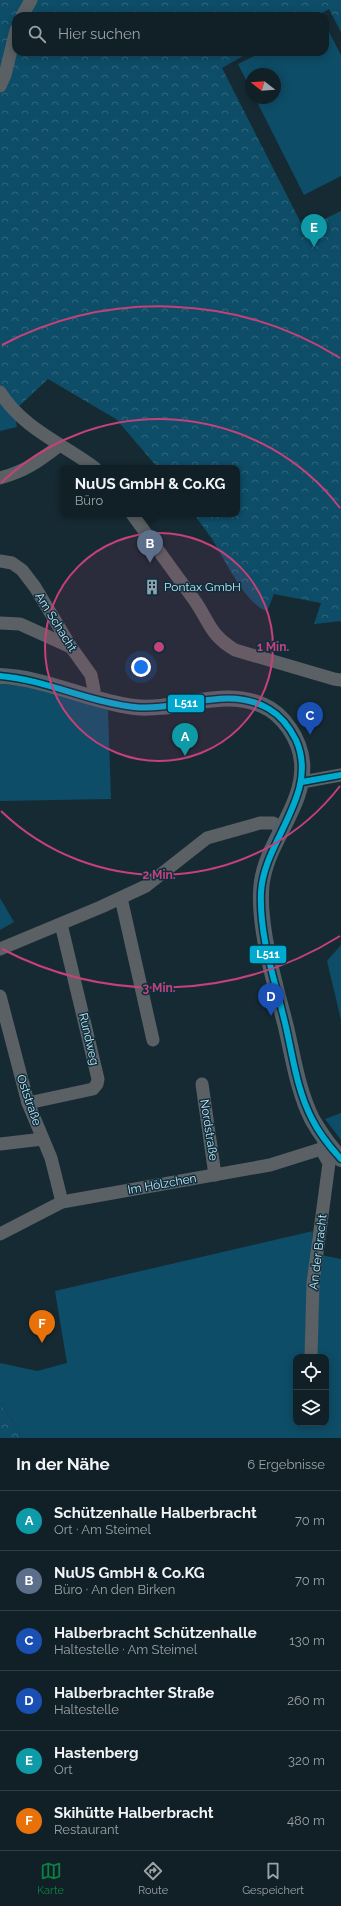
<!DOCTYPE html>
<html lang="de">
<meta charset="utf-8">
<style>
body{margin:0;font-family:Raleway,sans-serif;background:#1e2d32;color:#f1f3f6}
.controls{position:absolute;right:12px;bottom:12px;display:grid;overflow:hidden;border-radius:8px;box-shadow:0 2px 10px #0003}
.controls button{width:36px;height:36px;display:grid;place-items:center;padding:0;border:0;border-bottom:1px solid #303e43;background:#102026;color:#f1f3f6;font:20px sans-serif}
.compass{position:absolute;left:245px;top:68px;width:36px;height:36px;border-radius:50%;background:#102026;box-shadow:0 2px 10px #0003;rotate:287deg}
.you{position:absolute;left:141px;top:667px;width:14px;height:14px;margin:-10px;border:3px solid #fff;border-radius:50%;background:#1a73e8;box-shadow:0 0 0 6px #1a73e833}
.badge{display:grid;place-items:center;width:26px;height:26px;border-radius:50%;background:#0b8043;color:#fff;font-size:13px;font-weight:700}
.pin{position:absolute;translate:-50% -33px;filter:drop-shadow(0 1px 2px #0008)}
.pin::after{content:'';position:absolute;top:21px;width:14px;height:12px;background:inherit;clip-path:polygon(0 0,100% 0,50% 100%)}
.popup{position:absolute;left:60px;top:465px;width:180px;height:52px;box-sizing:border-box;display:grid;place-content:center;border-radius:8px;background:#102026;filter:drop-shadow(0 1px 3px #0005);font-size:13px;white-space:nowrap;color:#9ca3a7}
.popup b{font-size:15px;color:#f1f3f6}
.popup::after{content:'';position:absolute;left:50%;top:100%;margin-left:-8px;border:8px solid transparent;border-top-color:#102026}
.list{margin:0;padding:0;list-style:none}
h2{display:flex;justify-content:space-between;align-items:center;height:52px;margin:0;padding:0 16px;font-size:17px}
h2 small{font-size:13px;font-weight:400;color:#9ca3a7}
.list li{display:grid;grid-template-columns:26px 1fr auto;gap:12px;align-items:center;box-sizing:border-box;height:60px;padding:0 16px;border-top:1px solid #303e43}
.list b{display:block;font-size:15px;white-space:nowrap}
.list p{margin:0;font-size:13px;white-space:nowrap;color:#9ca3a7}
.list em{font-size:13px;font-style:normal;color:#9ca3a7}
.icon{flex:none;width:22px;height:22px;fill:none;stroke:currentColor;stroke-width:2;stroke-linecap:round;stroke-linejoin:round}
.map{position:relative;flex:none;width:341px;height:1438px;overflow:hidden}
.search{position:absolute;background:#102026;box-shadow:0 2px 10px #0003;left:12px;right:12px;top:12px;height:44px;display:flex;align-items:center;gap:10px;box-sizing:border-box;padding:0 14px;border-radius:12px;color:#9ca3a7;font-size:15px}
.sheet{height:412px;background:#102026}
nav{display:flex;justify-content:space-around;align-items:center;box-sizing:border-box;height:56px;border-top:1px solid #303e43;background:#102026;font-size:11px;color:#9ca3a7}
nav a{display:grid;justify-items:center;gap:2px}
nav .on{color:#0b8043}
.map>svg:first-child{display:block}
</style>
<div class="map">
<svg width="341" height="1438" viewBox="0 0 341 1438">
<defs>
<pattern id="forest-crowns" width="20" height="18" patternUnits="userSpaceOnUse"><rect width="20" height="18" fill="#0e4d67"/><path d="M2 6a3 3 0 1 1 6 0M12 15a3 3 0 1 1 6 0" fill="none" stroke="#30667d"/></pattern>
</defs>
<rect width="100%" height="100%" fill="#162a33"/>
<g fill="#0e4d67" fill-rule="evenodd">
<path d="M325,24L341,55V176L304,195L255,98H275V74H251V90L238,64L262,52H325Z"/>
<path d="M0,393L14,411L17,427L0,431Z"/>
<path d="M0,684L41,688L108,710L111,799L0,801Z"/>
<path d="M0,898L14,922L0,930Z"/>
<path d="M341,945V1020L327,961Z"/>
<path d="M341,1113V1140L325,1119Z"/>
<path d="M313,1231L311,1253L341,1259V1438H20L19,1430L0,1403V1363L37,1371L67,1363L55,1291ZM296,1357H326V1423H296Z"/>
</g>
<g fill="url(#forest-crowns)">
<path d="M0,0H341V32L329,9L317,16H16V52H250L222,68L304,229L341,211V621L314,624L321,603L274,594L267,611C245,604 224,558 212,539C206,531 200,522 194,514H237V468H158L116,419L48,379L14,411L0,391Z"/>
<path d="M0,1403L19,1430L20,1438H0Z"/>
</g>
<g fill="none" stroke-linecap="round" stroke-linejoin="round">
<g stroke="#5a6064" stroke-width="13">
<path d="M22,16L31,0"/>
<path d="M0,86L5,75L16,30"/>
<path d="M0,392C22,428 63,444 95,468"/>
<path d="M0,478C26,471 39,461 60,445"/>
<path d="M132,514C153,543 174,572 195,601C210,623 210,635 235,650L334,679L341,680"/>
<path d="M0,561L12,563L22,570L35,587L71,647L91,675L94,690L93,698"/>
<path d="M0,623L20,624L71,647"/>
<path d="M302,782L341,775"/>
<path d="M121,898L153,1040"/>
<path d="M0,949L101,907L146,886L207,838L260,823H273L282,828"/>
<path d="M0,996L28,1103L51,1158L62,1202"/>
<path d="M202,1084L215,1175"/>
<path d="M28,1103L93,1089L97,1084L98,1079L61,924"/>
<path d="M0,1144L43,1139"/>
<path d="M0,1234L62,1202L270,1165L321,1149L326,1142"/>
<path d="M311,1357L313,1283L329,1163L321,1149"/>
</g>
<path stroke="#566068" stroke-width="16" d="M0,676C47,678 88,701 134,707C177,712 221,687 262,705C284,714 300,740 302,762C306,802 271,837 263,876C254,916 276,987 286,1027C293,1057 298,1091 312,1119C320,1133 330,1147 341,1159"/>
<g stroke="#0a2f3f" stroke-width="9">
<g id="bus-1">
<path d="M0,676C47,680 88,702 134,707C178,712 228,684 269,709C281,716 290,728 296,740C320,794 264,840 261,892C259,938 276,983 286,1027C293,1058 297,1090 312,1119C319,1133 330,1147 341,1159"/>
<path d="M302,782L341,775"/>
</g>
</g>
<use href="#bus-1" stroke="#00a9ce" stroke-width="6"/>
</g>
<circle cx="159" cy="647" r="114" fill="#c54178" fill-opacity=".12"/>
<g fill="none" stroke="#c54178" stroke-width="2">
<circle cx="159" cy="647" r="114"/>
<path d="M340 786A228 228 0 0 1 1 811M1 483A228 228 0 0 1 340 508"/>
<path d="M340 936A341 341 0 0 1 2 949M2 345A341 341 0 0 1 340 358"/>
</g>
<defs>
<g id="building-bare" transform="scale(1.2)"><path d="M-4-6H4V6H1V3H-1V6H-4ZM-2.5-4.3h1.7v1.8h-1.7ZM.8-4.3h1.7v1.8H.8ZM-2.5-1h1.7V.8h-1.7ZM.8-1h1.7V.8H.8Z" fill="#8fa2ac" stroke="#0a2f3f" stroke-width="2.5" paint-order="stroke"/></g>
</defs>
<g fill-rule="evenodd">
<use href="#building-bare" x="152" y="587"/>
</g>
<g text-anchor="middle" stroke-width="3" stroke-linejoin="round" paint-order="stroke">
<g font-size="12" fill="#d0e3ed" stroke="#0a2f3f" text-anchor="start">
<text x="164" y="591">Pontax GmbH</text>
</g>
<g font-size="12" fill="#d0e3ed" stroke="#0a2f3f">
<text transform="translate(56 622) rotate(58)" y="4">Am Schacht</text>
<text transform="translate(89 1039) rotate(77)" y="4">Rundweg</text>
<text transform="translate(29 1100) rotate(71)" y="4">Oststraße</text>
<text transform="translate(209 1130) rotate(81)" y="4">Nordstraße</text>
<text transform="translate(162 1184) rotate(-10)" y="4">Im Hölzchen</text>
<text transform="translate(318 1252) rotate(-83)" y="4">An der Bracht</text>
</g>
</g>
<circle cx="159" cy="647" r="6" fill="#c54178" stroke="#0a2f3f" stroke-width="2"/>
<g font-size="12" text-anchor="middle" font-weight="bold" fill="#c54178" stroke="#0a2f3f" stroke-width="3" stroke-linejoin="round" paint-order="stroke">
<text x="273" y="651">1 Min.</text>
<text x="159" y="879">2 Min.</text>
<text x="159" y="992">3 Min.</text>
</g>
<g stroke="#0a2f3f" stroke-width="1.5">
<rect x="167" y="694" width="38" height="19" rx="4" fill="#00a9ce"/>
<rect x="249" y="945" width="38" height="19" rx="4" fill="#00a9ce"/>
</g>
<g font-size="11" text-anchor="middle" font-weight="bold" fill="#fff">
<text x="186" y="707">L511</text>
<text x="268" y="958">L511</text>
</g>
</svg>
<div class="controls">
<button><svg class="icon" aria-label="locate" viewBox="0 0 24 24"><circle cx="12" cy="12" r="6"/><path d="M12 2v4M12 18v4M2 12h4M18 12h4"/></svg></button>
<button><svg class="icon" aria-label="layers" viewBox="0 0 24 24"><path d="M12 4l9 5-9 5-9-5zM3 14l9 5 9-5"/></svg></button>
</div>
<svg class="compass" viewBox="-18 -18 36 36"><path d="M0-13l5 13h-10z" fill="#e53935"/><path d="M0 13l5-13h-10z" fill="#9ca3a7"/></svg>
<div class="you"></div>
<div class="pin badge" style="left:185px;top:756px;background:#0f9aa8">A</div>
<div class="pin badge" style="left:150px;top:563px;background:#5c6f8a">B</div>
<div class="popup"><b>NuUS GmbH &amp; Co.KG</b>Büro</div>
<div class="pin badge" style="left:310px;top:735px;background:#1a4fb4">C</div>
<div class="pin badge" style="left:271px;top:1016px;background:#1a4fb4">D</div>
<div class="pin badge" style="left:314px;top:247px;background:#0f9aa8">E</div>
<div class="pin badge" style="left:42px;top:1343px;background:#e8710a">F</div>
<div class="search"><svg class="icon" aria-label="search" viewBox="0 0 24 24"><circle cx="10" cy="10" r="6"/><path d="M15 15l6 6"/></svg>Hier suchen</div>
</div>
<section class="sheet">
<h2>In der Nähe<small>6 Ergebnisse</small></h2>
<ul class="list">
<li><span class="badge" style="background:#0f9aa8">A</span><div><b>Schützenhalle Halberbracht</b><p>Ort · Am Steimel</p></div><em>70 m</em></li>
<li><span class="badge" style="background:#5c6f8a">B</span><div><b>NuUS GmbH &amp; Co.KG</b><p>Büro · An den Birken</p></div><em>70 m</em></li>
<li><span class="badge" style="background:#1a4fb4">C</span><div><b>Halberbracht Schützenhalle</b><p>Haltestelle · Am Steimel</p></div><em>130 m</em></li>
<li><span class="badge" style="background:#1a4fb4">D</span><div><b>Halberbrachter Straße</b><p>Haltestelle</p></div><em>260 m</em></li>
<li><span class="badge" style="background:#0f9aa8">E</span><div><b>Hastenberg</b><p>Ort</p></div><em>320 m</em></li>
<li><span class="badge" style="background:#e8710a">F</span><div><b>Skihütte Halberbracht</b><p>Restaurant</p></div><em>480 m</em></li>
</ul>
</section>
<nav>
<a class="on"><svg class="icon" aria-label="map" viewBox="0 0 24 24"><path d="M3 6l6-2 6 2 6-2v14l-6 2-6-2-6 2zM9 4v14M15 6v14"/></svg>Karte</a>
<a><svg class="icon" aria-label="directions" viewBox="0 0 24 24"><path d="M12 3l9 9-9 9-9-9zM9 14v-3h6M13 9l2 2-2 2"/></svg>Route</a>
<a><svg class="icon" aria-label="saved" viewBox="0 0 24 24"><path d="M7 4h10v16l-5-4-5 4z"/></svg>Gespeichert</a>
</nav>
